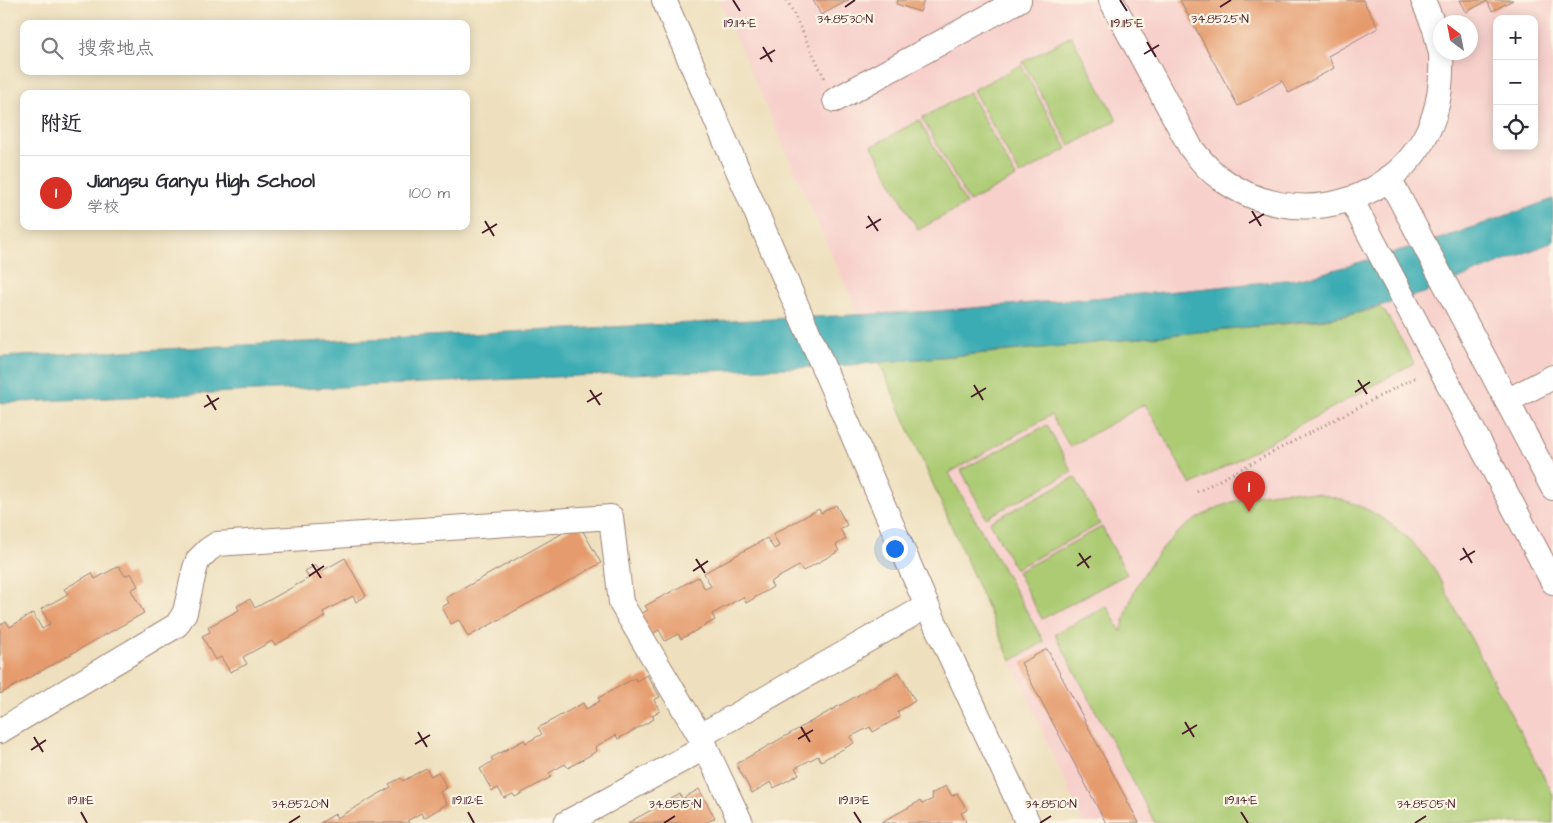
<!DOCTYPE html>
<html lang="zh">
<meta charset="utf-8">
<style>
body{margin:0;font-family:"Architects Daughter","LXGW WenKai TC",sans-serif;background:#f2f2f3;color:#2b2b33}
.controls{position:absolute;right:15px;top:15px;display:grid;overflow:hidden;border-radius:10px;box-shadow:0 2px 12px #0003}
.controls button{width:45px;height:45px;display:grid;place-items:center;padding:0;border:0;border-bottom:1px solid #e1e1e2;background:#fff;color:#2b2b33;font:25px sans-serif}
.compass{position:absolute;left:1433px;top:15px;width:45px;height:45px;border-radius:50%;background:#fff;box-shadow:0 2px 12px #0003;rotate:328deg}
.you{position:absolute;left:894px;top:548px;width:18px;height:18px;margin:-12px;border:4px solid #fff;border-radius:50%;background:#1a73e8;box-shadow:0 0 0 8px #1a73e833}
.badge{display:grid;place-items:center;width:32px;height:32px;border-radius:50%;background:#d93025;color:#fff;font-size:16px;font-weight:700}
.pin{position:absolute;translate:-50% -41px;filter:drop-shadow(0 1px 2px #0008)}
.pin::after{content:'';position:absolute;top:26px;width:18px;height:15px;background:inherit;clip-path:polygon(0 0,100% 0,50% 100%)}
.list{margin:0;padding:0;list-style:none}
h2{display:flex;justify-content:space-between;align-items:center;height:65px;margin:0;padding:0 20px;font-size:21px}
h2 small{font-size:16px;font-weight:400;color:#7c7c81}
.list li{display:grid;grid-template-columns:32px 1fr auto;gap:15px;align-items:center;box-sizing:border-box;height:75px;padding:0 20px;border-top:1px solid #e1e1e2}
.list b{display:block;font-size:19px;white-space:nowrap}
.list p{margin:0;font-size:16px;white-space:nowrap;color:#7c7c81}
.list em{font-size:16px;font-style:normal;color:#7c7c81}
.icon{flex:none;width:28px;height:28px;fill:none;stroke:currentColor;stroke-width:2;stroke-linecap:round;stroke-linejoin:round}
.map{position:relative;flex:none;width:1553px;height:823px;overflow:hidden}
.search{position:absolute;background:#fff;box-shadow:0 2px 12px #0003;left:20px;top:20px;width:450px;height:55px;display:flex;align-items:center;gap:12px;box-sizing:border-box;padding:0 18px;border-radius:10px;color:#7c7c81;font-size:19px}
.panel{position:absolute;background:#fff;box-shadow:0 2px 12px #0003;left:20px;top:90px;width:450px;height:140px;border-radius:10px}
.map>svg:first-child{display:block}
</style>
<div class="map">
<svg width="1553" height="823" viewBox="0 0 1553 823">
<rect width="100%" height="100%" fill="#fcf5e5"/>
<filter id="ink" filterUnits="userSpaceOnUse"><feTurbulence type="fractalNoise" baseFrequency=".02" numOctaves="2"/><feDisplacementMap in="SourceGraphic" scale="10" xChannelSelector="R" yChannelSelector="G"/><feConvolveMatrix kernelMatrix="1 2 1 2 8 2 1 2 1" color-interpolation-filters="sRGB"/></filter>
<filter id="wash" filterUnits="userSpaceOnUse"><feTurbulence type="fractalNoise" baseFrequency=".0096" numOctaves="4" result="noise"/><feDisplacementMap in="SourceGraphic" scale="20" xChannelSelector="R" yChannelSelector="G"/><feGaussianBlur stdDeviation="1.12" result="paint"/><feColorMatrix in="noise" values="0 0 0 0 0 0 0 0 0 0 0 0 0 0 0 0 0 1.4 0 .05"/><feComposite in="paint" operator="in"/></filter>
<g filter="url(#wash)">
<rect width="100%" height="100%" fill="#eee0be"/>
<path fill="#f7d0cc" fill-rule="evenodd" d="M719,0H1553V823H1083ZM1497,19H1534V146H1497ZM1440,22H1470V52H1440Z"/>
<g fill="#accb73" stroke="#7b754f">
<path d="M1071,36L1117,120L1070,146L1023,62Z"/>
<path d="M1021,65L1067,149L1020,175L973,90Z"/>
<path d="M969,92L1016,177L969,202L922,118Z"/>
<path d="M919,120L966,204L918,230L872,146Z"/>
<path d="M1380,307L1386,313L1414,363L1191,485L1145,404L1070,447L1051,415L949,473L1044,642L1011,661L879,362C989,354 1098,343 1207,331C1261,325 1328,324 1380,307Z"/>
<path d="M1047,425L1072,472L986,518L961,470Z"/>
<path d="M1075,477L1100,524L1015,569L990,522Z"/>
<path d="M1286,491C1352,494 1393,515 1433,567L1553,794V823H1155L1055,634L1107,606L1121,632C1125,617 1129,602 1136,588C1167,526 1218,497 1286,491Z"/>
<path d="M1102,527L1127,574L1042,619L1017,572Z"/>
</g>
<path fill="#3bacb3" stroke="#42666f" d="M1553,199V242L1424,293L1352,314L1313,320L1084,344L839,366L577,376L0,403V357L935,311L1188,290L1295,279L1320,274L1445,237Z"/>
<g id="blocks">
<g fill="#e59b6d">
<path d="M813,0H849L821,15Z"/>
<path d="M898,0H924L920,12L896,4Z"/>
<path d="M1180,0H1363L1378,28L1328,56L1334,68L1289,93L1282,81L1238,106Z"/>
<path d="M1460,0H1513L1492,11L1487,1L1466,12Z"/>
<path d="M836,505L847,525L840,529L846,539L836,545L839,551L803,571L799,566L770,582L773,587L746,603L743,597L712,614L715,620L681,639L678,634L665,641L659,630L651,635L640,614L648,610L645,606L698,577L705,589L711,586L704,573L767,538L774,549L779,546L773,534L819,509L821,513Z"/>
<path d="M579,524L601,563L468,637L459,620L451,624L442,607L449,603L446,598Z"/>
<path d="M345,558L366,596L356,602L353,596L323,612L325,617L275,645L272,641L243,657L247,664L230,672L221,657L215,660L202,636L210,632L208,627L239,610L237,606L250,599L255,608L309,578L305,571L316,565L320,572Z"/>
<path d="M119,566L125,576L131,573L138,586L131,590L144,613L0,694V625L6,621L10,627L33,613L42,629L50,624L41,609L68,594L64,589L92,573L95,579Z"/>
<path d="M1047,649L1139,823H1106L1021,663Z"/>
<path d="M899,672L915,701L897,712L900,717L873,732L870,727L850,737L854,743L821,761L818,756L795,768L799,774L774,788L771,782L752,793L736,764Z"/>
<path d="M647,675L660,697L654,700L660,711L652,715L654,719L618,739L616,735L595,747L597,751L568,768L565,764L549,773L551,777L515,797L513,794L504,798L498,788L492,791L480,769L493,761L491,758L524,740L526,743L542,734L538,728L583,703L586,709L600,701L598,698L635,678L636,681Z"/>
<path d="M426,768L431,776L438,772L447,788L440,792L447,804L424,818L421,813L407,821L409,823H320L335,814L337,818L391,787L389,784L401,778L403,781Z"/>
<path d="M946,786L952,796L957,793L967,810L961,813L966,822L964,823H880L920,801L922,804L933,799L931,794Z"/>
<path d="M699,789L715,818L706,823H628L680,794L682,799Z"/>
</g>
</g>
</g>
<g filter="url(#ink)">
<use href="#blocks" fill-opacity="0" stroke="#9c8074" stroke-width="1"/>
<g fill="none" stroke-linecap="round" stroke-linejoin="round">
<g stroke="#9c8074" stroke-width="26">
<g id="minor">
<path d="M664,0L927,606L1028,823"/>
<path d="M1111,0L1191,148C1200,159 1208,170 1220,178C1293,233 1403,206 1434,116C1441,95 1442,75 1441,52"/>
<path d="M1423,0L1435,29L1440,50"/>
<path d="M835,100L1019,0"/>
<path d="M1389,178L1553,488"/>
<path d="M1351,199L1553,582"/>
<path d="M1507,401L1553,377"/>
<path d="M0,731L177,625L185,612L195,568L198,560L208,550L217,544L611,517L621,603L700,736L741,823"/>
<path d="M700,736L927,606"/>
<path d="M566,823L706,747"/>
</g>
</g>
<g stroke="#9c8074" stroke-width="3" stroke-dasharray="1 4" stroke-linecap="butt">
<path d="M787,0L825,79"/>
<path d="M1197,492L1418,376"/>
</g>
<use href="#minor" stroke="#fff" stroke-width="24"/>
</g>
</g>
<path fill="none" stroke="#4a1f2b" stroke-width="2" d="M733,0L740,11M1120,0L1127,11M845,7L855,0M1220,7L1231,0M1147,42L1156,57M763,47L772,62M1144,54L1159,45M760,59L775,50M1252,211L1261,226M868,216L878,231M485,221L494,236M1249,223L1264,214M866,228L881,219M482,233L497,224M1358,380L1367,394M974,385L983,400M590,390L600,405M1355,392L1370,382M207,395L216,410M971,397L986,388M587,402L602,393M204,407L219,398M1463,548L1472,563M1079,553L1089,568M696,559L705,573M1460,560L1475,551M312,564L321,578M1077,566L1091,556M693,571L708,561M309,576L324,566M1185,722L1194,737M801,727L810,742M418,732L427,747M1182,734L1197,725M34,737L43,752M798,739L813,730M415,744L430,735M31,750L46,740M81,812L87,823M468,812L474,823M854,812L861,823M1241,812L1248,823M289,823L300,816M664,823L675,816M1040,823L1051,816M1415,823L1426,816"/>
<g font-size="12" text-anchor="middle" fill="#4a1f2b" stroke="#fcf5e5" stroke-width="4.5" stroke-linejoin="round" paint-order="stroke">
<text x="1220" y="23">34.8525°N</text>
<text x="845" y="23">34.8530°N</text>
<text x="1127" y="27">119.115°E</text>
<text x="740" y="27">119.114°E</text>
<text x="81" y="804">119.111°E</text>
<text x="468" y="804">119.112°E</text>
<text x="854" y="804">119.113°E</text>
<text x="1241" y="804">119.114°E</text>
<text x="300" y="808">34.8520°N</text>
<text x="675" y="808">34.8515°N</text>
<text x="1051" y="808">34.8510°N</text>
<text x="1426" y="808">34.8505°N</text>
</g>
</svg>
<div class="controls">
<button>+</button>
<button>−</button>
<button><svg class="icon" aria-label="locate" viewBox="0 0 24 24"><circle cx="12" cy="12" r="6"/><path d="M12 2v4M12 18v4M2 12h4M18 12h4"/></svg></button>
</div>
<svg class="compass" viewBox="-18 -18 36 36"><path d="M0-13l5 13h-10z" fill="#e53935"/><path d="M0 13l5-13h-10z" fill="#7c7c81"/></svg>
<div class="you"></div>
<div class="pin badge" style="left:1249px;top:512px">1</div>
<div class="search"><svg class="icon" aria-label="search" viewBox="0 0 24 24"><circle cx="10" cy="10" r="6"/><path d="M15 15l6 6"/></svg>搜索地点</div>
<section class="panel">
<h2>附近<small></small></h2>
<ul class="list">
<li><span class="badge">1</span><div><b>Jiangsu Ganyu High School</b><p>学校</p></div><em>100 m</em></li>
</ul>
</section>
</div>
